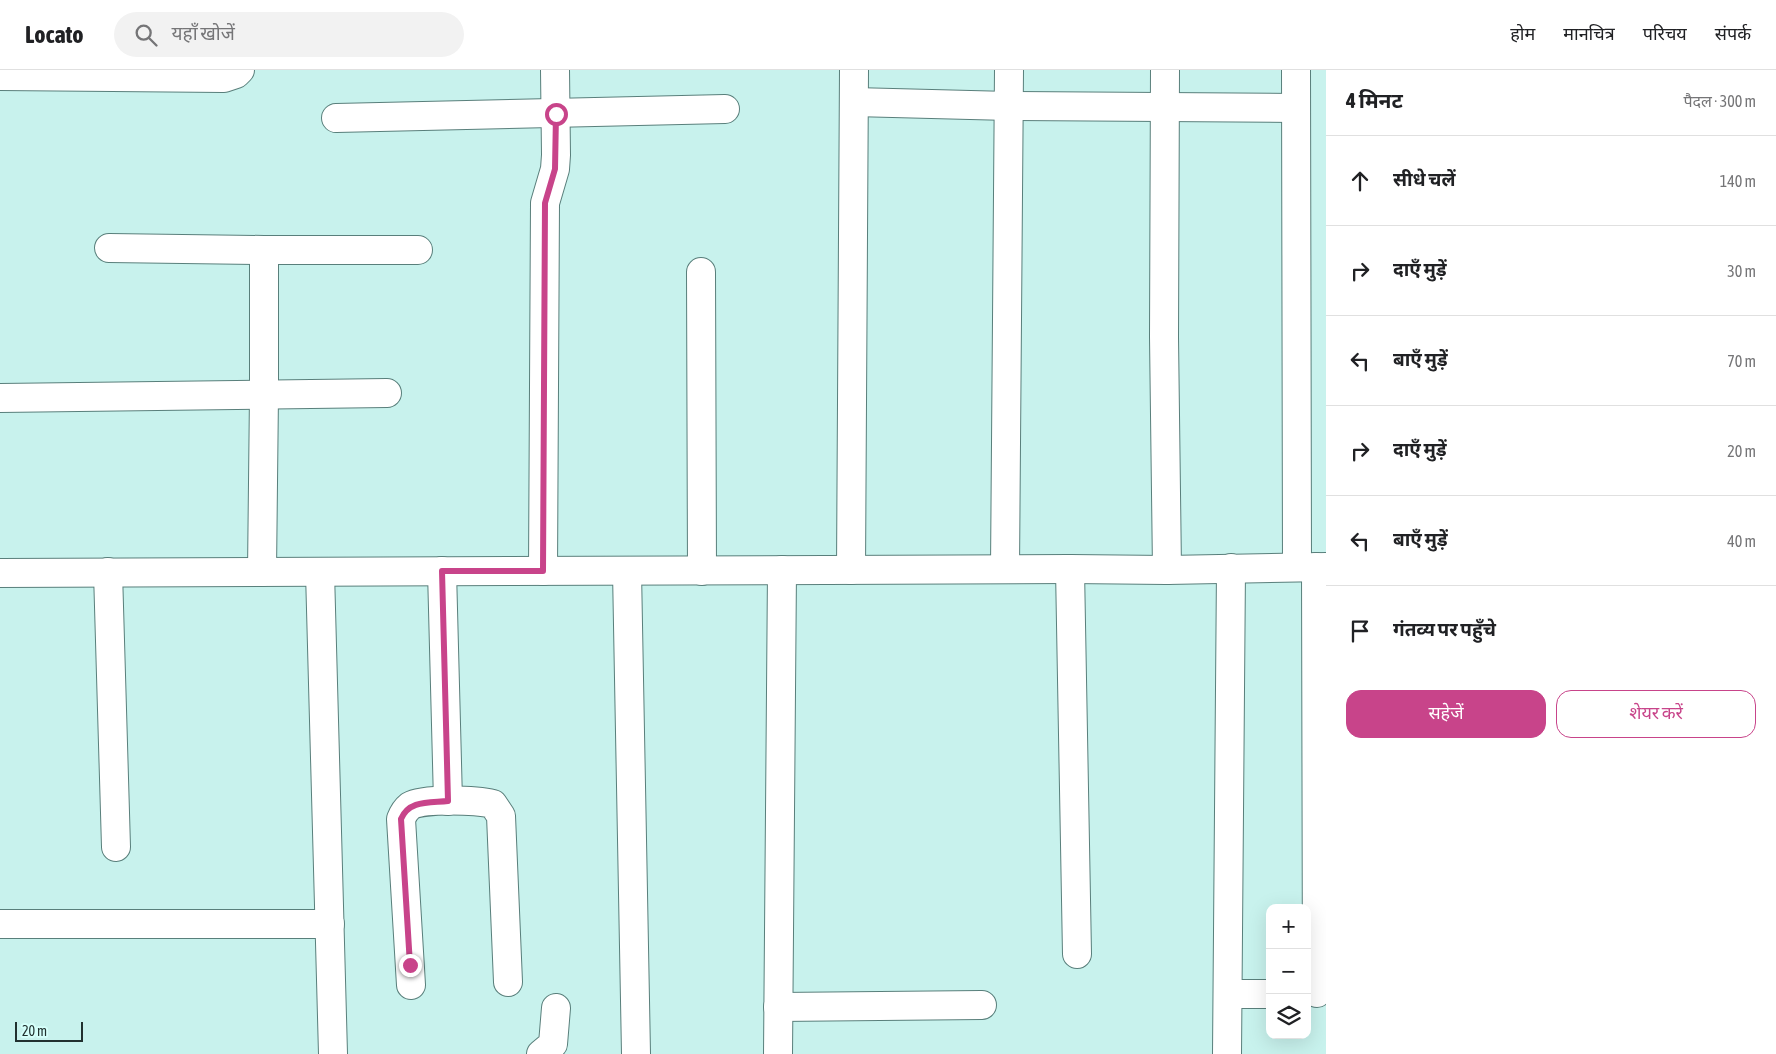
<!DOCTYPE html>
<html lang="hi">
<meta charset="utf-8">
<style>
body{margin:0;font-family:"Asap Condensed","Noto Sans Devanagari",sans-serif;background:#f2f2f2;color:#202124}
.controls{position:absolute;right:15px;bottom:15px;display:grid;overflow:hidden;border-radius:10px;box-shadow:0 5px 20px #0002}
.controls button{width:45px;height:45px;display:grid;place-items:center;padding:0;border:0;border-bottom:1px solid #e0e0e0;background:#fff;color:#202124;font:25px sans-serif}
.scale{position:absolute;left:15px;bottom:12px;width:68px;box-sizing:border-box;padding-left:5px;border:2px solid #21312f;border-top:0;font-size:14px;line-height:18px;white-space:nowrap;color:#21312f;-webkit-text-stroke:4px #d5fffa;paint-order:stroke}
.stop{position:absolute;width:15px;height:15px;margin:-11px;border:4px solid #c8448a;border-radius:50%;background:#fff}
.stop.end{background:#c8448a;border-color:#fff;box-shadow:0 1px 5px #0008}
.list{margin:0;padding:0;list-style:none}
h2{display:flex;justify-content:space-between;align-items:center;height:65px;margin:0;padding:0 20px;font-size:21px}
h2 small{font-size:16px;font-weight:400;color:#757577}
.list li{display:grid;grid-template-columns:32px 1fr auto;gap:15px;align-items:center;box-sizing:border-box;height:90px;padding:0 20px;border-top:1px solid #e0e0e0}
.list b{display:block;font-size:19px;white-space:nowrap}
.list em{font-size:16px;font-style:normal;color:#757577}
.actions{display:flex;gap:10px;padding:15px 20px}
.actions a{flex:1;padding:11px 0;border:1px solid #c8448a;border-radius:15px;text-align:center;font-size:18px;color:#c8448a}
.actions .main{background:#c8448a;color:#fff}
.icon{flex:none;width:28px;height:28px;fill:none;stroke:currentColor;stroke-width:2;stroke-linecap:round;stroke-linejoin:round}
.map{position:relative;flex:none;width:1326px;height:984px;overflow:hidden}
header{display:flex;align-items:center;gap:30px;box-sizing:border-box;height:70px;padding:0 25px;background:#fff;border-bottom:1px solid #e0e0e0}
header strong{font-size:24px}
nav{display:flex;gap:28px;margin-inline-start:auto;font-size:18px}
.search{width:350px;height:45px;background:#f2f2f2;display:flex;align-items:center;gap:12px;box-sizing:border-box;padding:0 18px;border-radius:28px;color:#757577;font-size:19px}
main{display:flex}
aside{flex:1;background:#fff}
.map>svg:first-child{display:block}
</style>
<header>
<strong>Locato</strong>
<div class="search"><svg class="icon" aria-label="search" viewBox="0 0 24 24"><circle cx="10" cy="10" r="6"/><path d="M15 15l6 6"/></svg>यहाँ खोजें</div>
<nav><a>होम</a><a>मानचित्र</a><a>परिचय</a><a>संपर्क</a></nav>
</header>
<main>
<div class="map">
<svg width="1326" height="984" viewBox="0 0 1326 984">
<rect width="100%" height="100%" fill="#c8f2ed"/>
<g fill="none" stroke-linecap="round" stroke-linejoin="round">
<g stroke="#597f7b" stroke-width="30">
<g id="minor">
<path d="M1165,0L1164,267L1167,500"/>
<path d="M1296,0L1297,497"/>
<path d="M0,6L224,8L236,4L240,0"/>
<path d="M854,32L1009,36L1296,38"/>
<path d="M336,48L725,39"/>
<path d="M109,178L264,180"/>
<path d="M701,202L702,501"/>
<path d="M0,328L387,323"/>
<path d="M1316,497L1317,923"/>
<path d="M1005,499L1009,0"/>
<path d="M1070,499L1077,884"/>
<path d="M851,500L854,0"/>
<path d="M442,501L448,731"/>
<path d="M543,501L545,133L555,99L556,85L555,0"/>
<path d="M627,501L636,984"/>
<path d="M108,502L116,777"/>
<path d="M262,502L264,324V180H418"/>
<path d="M320,502L333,984"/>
<path d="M0,503L1070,499L1167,500L1326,497"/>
<path d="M0,854H330"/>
<path d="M411,915L401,749C403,744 405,740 410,736C423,728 477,730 493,734L501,746L508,912"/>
<path d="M1228,924H1270"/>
<path d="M778,937L982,935"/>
<path d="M541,984L553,974L556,938"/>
<path d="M778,984L782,500"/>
<path d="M1227,984L1231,498"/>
</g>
</g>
<use href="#minor" stroke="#fff" stroke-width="28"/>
</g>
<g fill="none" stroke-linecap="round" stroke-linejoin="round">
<path stroke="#c8448a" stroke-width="6" d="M410,895L401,749C409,730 429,733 448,731L442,501H543L545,133L555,99L556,44"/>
</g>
</svg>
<div class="controls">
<button>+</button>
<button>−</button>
<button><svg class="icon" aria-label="layers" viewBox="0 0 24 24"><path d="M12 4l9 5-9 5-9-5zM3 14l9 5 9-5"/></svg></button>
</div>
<div class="scale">20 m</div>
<div class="stop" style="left:556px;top:44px"></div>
<div class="stop end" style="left:410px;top:895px"></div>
</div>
<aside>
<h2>4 मिनट<small>पैदल · 300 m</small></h2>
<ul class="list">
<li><svg class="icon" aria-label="ahead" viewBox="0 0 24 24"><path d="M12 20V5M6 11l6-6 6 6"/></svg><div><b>सीधे चलें</b></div><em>140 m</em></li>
<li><svg class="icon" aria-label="right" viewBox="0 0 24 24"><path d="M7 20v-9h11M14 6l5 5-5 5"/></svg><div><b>दाएँ मुड़ें</b></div><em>30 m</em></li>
<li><svg class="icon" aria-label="left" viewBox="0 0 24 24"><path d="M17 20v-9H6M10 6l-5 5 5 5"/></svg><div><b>बाएँ मुड़ें</b></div><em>70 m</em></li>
<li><svg class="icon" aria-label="right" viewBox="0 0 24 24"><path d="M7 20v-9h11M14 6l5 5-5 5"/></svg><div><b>दाएँ मुड़ें</b></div><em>20 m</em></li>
<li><svg class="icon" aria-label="left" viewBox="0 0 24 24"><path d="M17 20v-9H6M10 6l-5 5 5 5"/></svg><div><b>बाएँ मुड़ें</b></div><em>40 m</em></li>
<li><svg class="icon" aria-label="arrive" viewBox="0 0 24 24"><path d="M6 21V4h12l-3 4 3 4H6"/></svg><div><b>गंतव्य पर पहुँचे</b></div></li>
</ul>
<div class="actions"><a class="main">सहेजें</a><a>शेयर करें</a></div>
</aside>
</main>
